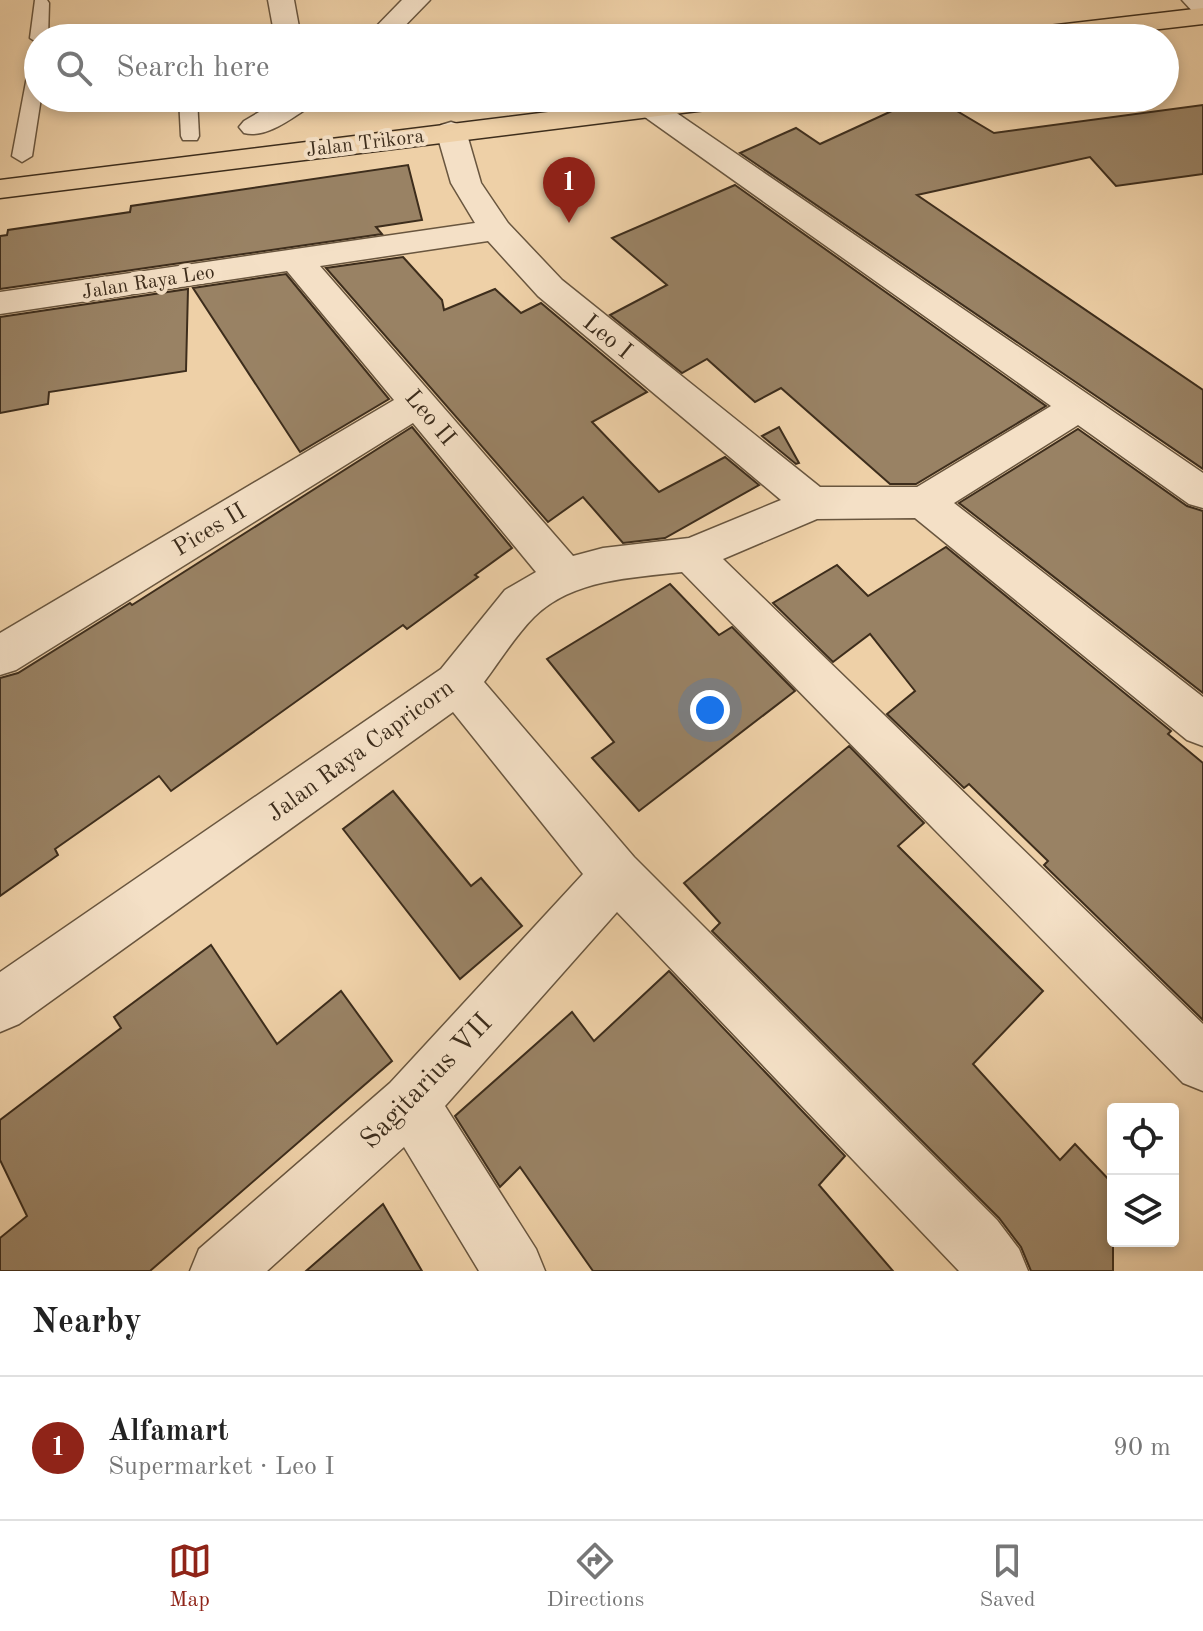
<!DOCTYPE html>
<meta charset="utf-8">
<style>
body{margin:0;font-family:"Old Standard TT",serif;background:#f2f2f2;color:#222}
.controls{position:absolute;right:24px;bottom:24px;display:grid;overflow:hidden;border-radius:8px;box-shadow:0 4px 12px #0003}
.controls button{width:72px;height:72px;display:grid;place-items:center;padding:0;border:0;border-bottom:2px solid #e0e0e0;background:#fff;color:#222;font:40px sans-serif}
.you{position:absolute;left:710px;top:710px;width:28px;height:28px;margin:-20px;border:6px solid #fff;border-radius:50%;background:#1a73e8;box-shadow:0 0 0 12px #1a73e833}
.badge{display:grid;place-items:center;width:52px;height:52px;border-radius:50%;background:#8f2418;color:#fff;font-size:26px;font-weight:700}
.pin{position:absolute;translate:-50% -66px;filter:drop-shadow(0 2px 4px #0008)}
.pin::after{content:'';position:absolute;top:42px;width:28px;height:24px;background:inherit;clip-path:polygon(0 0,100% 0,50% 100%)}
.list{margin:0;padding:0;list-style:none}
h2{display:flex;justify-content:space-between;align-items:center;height:104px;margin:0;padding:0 32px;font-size:34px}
h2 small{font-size:26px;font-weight:400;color:#767676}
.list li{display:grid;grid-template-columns:52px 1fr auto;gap:24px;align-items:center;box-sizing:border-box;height:144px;padding:0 32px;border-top:2px solid #e0e0e0}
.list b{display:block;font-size:30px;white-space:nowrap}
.list p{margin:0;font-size:26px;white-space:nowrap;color:#767676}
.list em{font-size:26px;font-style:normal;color:#767676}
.icon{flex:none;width:44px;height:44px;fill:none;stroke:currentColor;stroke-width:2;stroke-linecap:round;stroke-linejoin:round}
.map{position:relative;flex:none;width:1203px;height:1271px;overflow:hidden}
.search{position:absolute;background:#fff;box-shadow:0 4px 12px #0003;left:24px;right:24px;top:24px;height:88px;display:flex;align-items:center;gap:20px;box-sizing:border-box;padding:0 28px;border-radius:44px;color:#767676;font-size:30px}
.sheet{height:248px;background:#fff}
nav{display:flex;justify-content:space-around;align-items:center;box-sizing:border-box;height:112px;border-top:2px solid #e0e0e0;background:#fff;font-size:22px;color:#767676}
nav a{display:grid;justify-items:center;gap:4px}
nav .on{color:#8f2418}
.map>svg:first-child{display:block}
</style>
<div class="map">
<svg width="1203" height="1271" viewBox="0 0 1203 1271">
<rect width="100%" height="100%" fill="#eed0a7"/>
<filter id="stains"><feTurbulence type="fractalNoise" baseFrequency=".0025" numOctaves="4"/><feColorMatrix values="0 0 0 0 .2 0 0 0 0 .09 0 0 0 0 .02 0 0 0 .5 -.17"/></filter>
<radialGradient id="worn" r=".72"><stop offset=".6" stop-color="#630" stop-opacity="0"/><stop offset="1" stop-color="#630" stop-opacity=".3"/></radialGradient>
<g fill="#998264" stroke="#3d2d1c" stroke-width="2">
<path d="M920,98H935L994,133L1203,105V174L1116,186L1090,157L917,195L1203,390V469L740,153L796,128L820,144Z"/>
<path d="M408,165L422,220L376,227L382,234L0,289V236L7,235L8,230L130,212L131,206Z"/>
<path d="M735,185L1046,406L916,484H890L781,388L755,402L707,359L682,373L610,315L667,285L612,238Z"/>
<path d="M403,257L442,300L444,310L495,289L521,313L541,303L647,392L592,422L659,492L725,457L759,485L665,538L623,543L583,497L548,522L326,268Z"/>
<path d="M286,274L389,399L300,452L193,288Z"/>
<path d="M188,289L186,371L49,392L48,404L0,413V317Z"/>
<path d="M412,427L512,548L475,575L478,577L407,629L403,625L171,791L159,776L55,849L58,855L0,896V678L18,673L130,603L132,605Z"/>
<path d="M779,427L799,463L796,464L762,436Z"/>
<path d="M1078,429L1187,506L1203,511V693L959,503Z"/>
<path d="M946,547L1171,731L1168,734L1203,763V1020L1044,865L1048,861L969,784L964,788L887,714L915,691L870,634L833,662L773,603L837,565L868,596Z"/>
<path d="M670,584L719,635L732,627L795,691L639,811L592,758L614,742L547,659Z"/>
<path d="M849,746L924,823L898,846L1043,991L973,1064L1060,1160L1075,1144L1113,1184V1271H1031L1021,1247L999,1218L712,931L720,923L684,883Z"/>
<path d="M393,791L471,886L481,878L522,926L460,979L343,829Z"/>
<path d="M211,945L277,1044L341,991L392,1061L150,1271H0V1238L27,1216L0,1160V1120L121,1028L114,1017Z"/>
<path d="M669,971L845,1156L819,1185L893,1271H593L520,1167L500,1187L455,1116L572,1012L594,1041Z"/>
<path d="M383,1204L422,1271H306Z"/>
</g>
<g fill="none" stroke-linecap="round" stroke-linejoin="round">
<g stroke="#69563f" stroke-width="3">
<g id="service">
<path d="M35,0H47L49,3L48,38H38V43L30,38Z"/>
<path d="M38,61V98H41L32,156L22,162L12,156L29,66Z"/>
<path d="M179,98H197L199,136L197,140H183L181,136Z"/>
</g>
</g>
<g stroke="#69563f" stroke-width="3">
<g id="minor">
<path d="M268,0H294L301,38H275Z"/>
<path d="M1182,0H1203V16L1194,13Z"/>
<path d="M652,100L662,103L1203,473V508L1189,504L1078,425L954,503L1203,697V746L1187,740L915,518L817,519L723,559L1203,1024V1091L1183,1083L682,572C632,578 572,579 534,617C515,636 500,661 484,682L634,857L997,1220L1019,1249L1028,1271H959L617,912L445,1106L536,1249L545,1271H479L404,1147L267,1271H190L199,1249L390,1083L583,874L453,712L19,1024L0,1032V972L441,669L505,590L536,572L413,423L16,670L0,675V633L394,400L287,271L0,314V292L475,223L451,183L436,131L441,125L451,122L461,125L466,131L481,183L508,223L562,280L820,487H917L1051,406L642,115L638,109L642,103ZM488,241L538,296L781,500L689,538L603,548L573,556L320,266Z"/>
</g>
</g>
<g stroke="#69563f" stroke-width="3">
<g id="tertiary">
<path d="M402,0H430L393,38H365Z"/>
<path d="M283,98H318L314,104C294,116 268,139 244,133L239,127L244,121Z"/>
</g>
</g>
<g stroke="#3d2d1c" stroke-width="3">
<g id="primary">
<path d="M1203,8V24L1082,38H1001L1005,32L1014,30Z"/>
<path d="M661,98H744L740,104L730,107L0,198V180Z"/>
</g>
</g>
<use href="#service" fill="#f4e0c6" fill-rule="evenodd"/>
<use href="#minor" fill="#f4e0c6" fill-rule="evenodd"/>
<use href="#tertiary" fill="#f4e0c6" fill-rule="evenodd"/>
<use href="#primary" fill="#eed0a7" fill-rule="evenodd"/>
</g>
<g text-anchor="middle" stroke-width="8" stroke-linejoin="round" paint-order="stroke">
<g font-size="20" fill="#3d2d1c" stroke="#f4e0c6">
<text transform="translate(365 142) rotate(-7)" y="7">Jalan Trikora</text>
<text transform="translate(148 281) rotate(-9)" y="7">Jalan Raya Leo</text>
</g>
<g font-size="24" fill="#3d2d1c" stroke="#f4e0c6">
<text transform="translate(608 336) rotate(39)" y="8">Leo I</text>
<text transform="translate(431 417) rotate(50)" y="8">Leo II</text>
<text transform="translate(209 529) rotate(-31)" y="8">Pices II</text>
<text transform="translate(360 750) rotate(-36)" y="8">Jalan Raya Capricorn</text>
</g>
<g font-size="28" fill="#3d2d1c" stroke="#f4e0c6">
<text transform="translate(425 1080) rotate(-46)" y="10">Sagitarius VII</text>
</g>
</g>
<rect width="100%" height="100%" filter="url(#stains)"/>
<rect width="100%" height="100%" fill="url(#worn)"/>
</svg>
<div class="controls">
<button><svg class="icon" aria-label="locate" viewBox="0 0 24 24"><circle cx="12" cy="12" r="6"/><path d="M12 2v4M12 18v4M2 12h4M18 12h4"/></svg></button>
<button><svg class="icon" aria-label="layers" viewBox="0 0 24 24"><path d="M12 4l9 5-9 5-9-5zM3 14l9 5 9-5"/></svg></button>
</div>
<div class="you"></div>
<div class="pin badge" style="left:569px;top:223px">1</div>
<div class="search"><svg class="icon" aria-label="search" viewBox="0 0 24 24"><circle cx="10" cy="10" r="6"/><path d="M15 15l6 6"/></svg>Search here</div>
</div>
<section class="sheet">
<h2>Nearby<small></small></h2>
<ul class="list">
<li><span class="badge">1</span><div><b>Alfamart</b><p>Supermarket · Leo I</p></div><em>90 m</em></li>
</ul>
</section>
<nav>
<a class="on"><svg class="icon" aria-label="map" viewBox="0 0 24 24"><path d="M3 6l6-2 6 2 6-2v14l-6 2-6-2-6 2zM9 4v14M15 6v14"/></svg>Map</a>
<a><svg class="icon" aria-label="directions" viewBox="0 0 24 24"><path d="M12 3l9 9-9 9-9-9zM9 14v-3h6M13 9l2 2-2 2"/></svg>Directions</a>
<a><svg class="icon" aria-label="saved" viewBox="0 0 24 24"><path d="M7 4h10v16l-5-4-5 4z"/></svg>Saved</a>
</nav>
